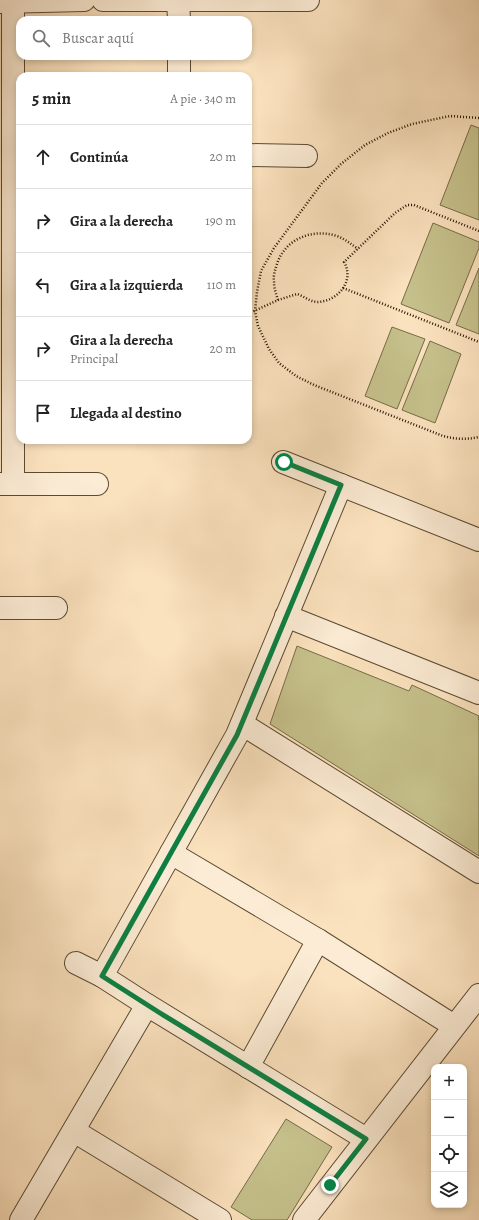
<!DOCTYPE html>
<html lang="es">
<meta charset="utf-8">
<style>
body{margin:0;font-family:Alegreya,serif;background:#f2f2f2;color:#222}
.controls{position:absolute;right:12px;bottom:12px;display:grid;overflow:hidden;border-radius:8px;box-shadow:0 2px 6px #0003}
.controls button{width:36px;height:36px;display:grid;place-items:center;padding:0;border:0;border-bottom:1px solid #e0e0e0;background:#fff;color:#222;font:20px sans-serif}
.stop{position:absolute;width:12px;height:12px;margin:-9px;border:3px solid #0b8043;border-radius:50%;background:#fff}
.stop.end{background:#0b8043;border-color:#fff;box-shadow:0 1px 4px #0008}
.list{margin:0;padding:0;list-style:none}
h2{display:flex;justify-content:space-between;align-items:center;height:52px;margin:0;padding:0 16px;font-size:17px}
h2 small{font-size:13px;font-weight:400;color:#767676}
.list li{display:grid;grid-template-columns:26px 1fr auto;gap:12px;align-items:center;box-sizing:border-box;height:64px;padding:0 16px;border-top:1px solid #e0e0e0}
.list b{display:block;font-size:15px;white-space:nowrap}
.list p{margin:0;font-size:13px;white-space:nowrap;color:#767676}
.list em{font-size:13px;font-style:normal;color:#767676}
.icon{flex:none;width:22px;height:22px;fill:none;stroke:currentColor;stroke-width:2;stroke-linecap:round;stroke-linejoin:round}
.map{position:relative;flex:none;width:479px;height:1220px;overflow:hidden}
.search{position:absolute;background:#fff;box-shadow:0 2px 6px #0003;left:16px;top:16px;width:236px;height:44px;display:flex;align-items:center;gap:10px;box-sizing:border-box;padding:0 14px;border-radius:12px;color:#767676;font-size:15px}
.panel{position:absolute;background:#fff;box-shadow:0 2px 6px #0003;left:16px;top:72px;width:236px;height:372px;border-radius:12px}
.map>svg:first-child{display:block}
</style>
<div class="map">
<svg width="479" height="1220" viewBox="0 0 479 1220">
<rect width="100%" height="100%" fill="#fbe2be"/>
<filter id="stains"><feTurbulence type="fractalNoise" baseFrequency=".005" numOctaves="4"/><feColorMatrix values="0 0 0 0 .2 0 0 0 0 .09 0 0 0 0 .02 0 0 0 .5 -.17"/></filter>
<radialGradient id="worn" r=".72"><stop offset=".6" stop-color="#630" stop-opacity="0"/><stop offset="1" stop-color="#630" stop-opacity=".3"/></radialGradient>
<g fill="#c6c18c" stroke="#766c47">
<path d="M471,125L479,128V220L440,205Z"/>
<path d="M433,223L479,242V248L449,323L401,304Z"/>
<path d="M479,268V334L456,325Z"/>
<path d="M392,327L425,339L397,409L365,396Z"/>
<path d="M430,341L461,354L435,423L402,410Z"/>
<path d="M297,646L409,691L412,685L479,716L478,719L479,720V856L270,724Z"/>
<path d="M286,1119L332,1147L287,1220H252L231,1207Z"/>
</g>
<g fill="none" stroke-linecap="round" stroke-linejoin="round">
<g stroke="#5c4a31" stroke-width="24">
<g id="minor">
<path d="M103,0H308"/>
<path d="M178,0L179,20"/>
<path d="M0,2L84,0"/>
<path d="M179,56V76"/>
<path d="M248,155L306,156"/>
<path d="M283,462L479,540"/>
<path d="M0,484H97"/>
<path d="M13,484V0"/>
<path d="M0,608H56"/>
<path d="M286,616L479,693"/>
<path d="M242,724L479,872"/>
<path d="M171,853L318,940L454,1026"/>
<path d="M76,963L102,976L147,1005L366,1139"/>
<path d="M102,976L237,735L341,485"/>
<path d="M248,1067L318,940"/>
<path d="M74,1131L220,1220"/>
<path d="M21,1220L147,1005"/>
<path d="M304,1220L479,995"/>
</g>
</g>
<g stroke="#271702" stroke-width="2.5" stroke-dasharray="1 2" stroke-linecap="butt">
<path d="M479,118L450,116L412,124L388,133L365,145L341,164L322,183L274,248L261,271L257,292L255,311L258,326L269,349L279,363L296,376L314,385L443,436C455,439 466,440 479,437"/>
<path d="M343,288L479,342"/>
<path d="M278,300C276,294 274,288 274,282C273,276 275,270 277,264C285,239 312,228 337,236C345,239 351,244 358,249"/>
<path d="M248,314L278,300L297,294C304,296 310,302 318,302C338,301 355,281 344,262L395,213L407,205H414L479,231"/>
</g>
<use href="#minor" stroke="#fcecd5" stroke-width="22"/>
</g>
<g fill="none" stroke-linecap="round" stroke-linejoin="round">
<path stroke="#0b8043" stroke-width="5" d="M284,462L341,485L237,735L102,976L160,1013L366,1139L330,1185"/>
</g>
<rect width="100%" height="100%" filter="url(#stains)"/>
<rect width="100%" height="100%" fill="url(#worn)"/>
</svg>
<div class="controls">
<button>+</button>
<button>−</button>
<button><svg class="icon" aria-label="locate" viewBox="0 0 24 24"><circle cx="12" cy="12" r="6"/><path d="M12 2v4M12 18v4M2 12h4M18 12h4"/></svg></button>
<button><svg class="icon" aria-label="layers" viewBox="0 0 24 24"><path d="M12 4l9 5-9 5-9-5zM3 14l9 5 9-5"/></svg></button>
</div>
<div class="stop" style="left:284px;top:462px"></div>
<div class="stop end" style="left:330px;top:1185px"></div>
<div class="search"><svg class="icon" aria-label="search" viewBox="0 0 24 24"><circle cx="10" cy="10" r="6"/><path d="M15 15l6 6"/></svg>Buscar aquí</div>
<section class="panel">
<h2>5 min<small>A pie · 340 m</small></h2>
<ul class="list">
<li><svg class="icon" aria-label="ahead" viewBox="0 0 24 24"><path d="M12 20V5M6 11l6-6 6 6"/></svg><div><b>Continúa</b></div><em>20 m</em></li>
<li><svg class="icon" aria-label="right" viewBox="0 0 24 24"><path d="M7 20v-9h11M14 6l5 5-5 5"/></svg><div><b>Gira a la derecha</b></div><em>190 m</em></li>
<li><svg class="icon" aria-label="left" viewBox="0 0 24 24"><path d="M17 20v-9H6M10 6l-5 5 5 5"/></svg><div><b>Gira a la izquierda</b></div><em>110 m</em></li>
<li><svg class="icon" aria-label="right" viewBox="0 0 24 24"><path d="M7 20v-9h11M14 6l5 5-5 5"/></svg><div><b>Gira a la derecha</b><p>Principal</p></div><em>20 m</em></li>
<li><svg class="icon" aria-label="arrive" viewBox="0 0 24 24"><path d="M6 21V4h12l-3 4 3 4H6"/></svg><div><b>Llegada al destino</b></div></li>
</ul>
</section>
</div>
